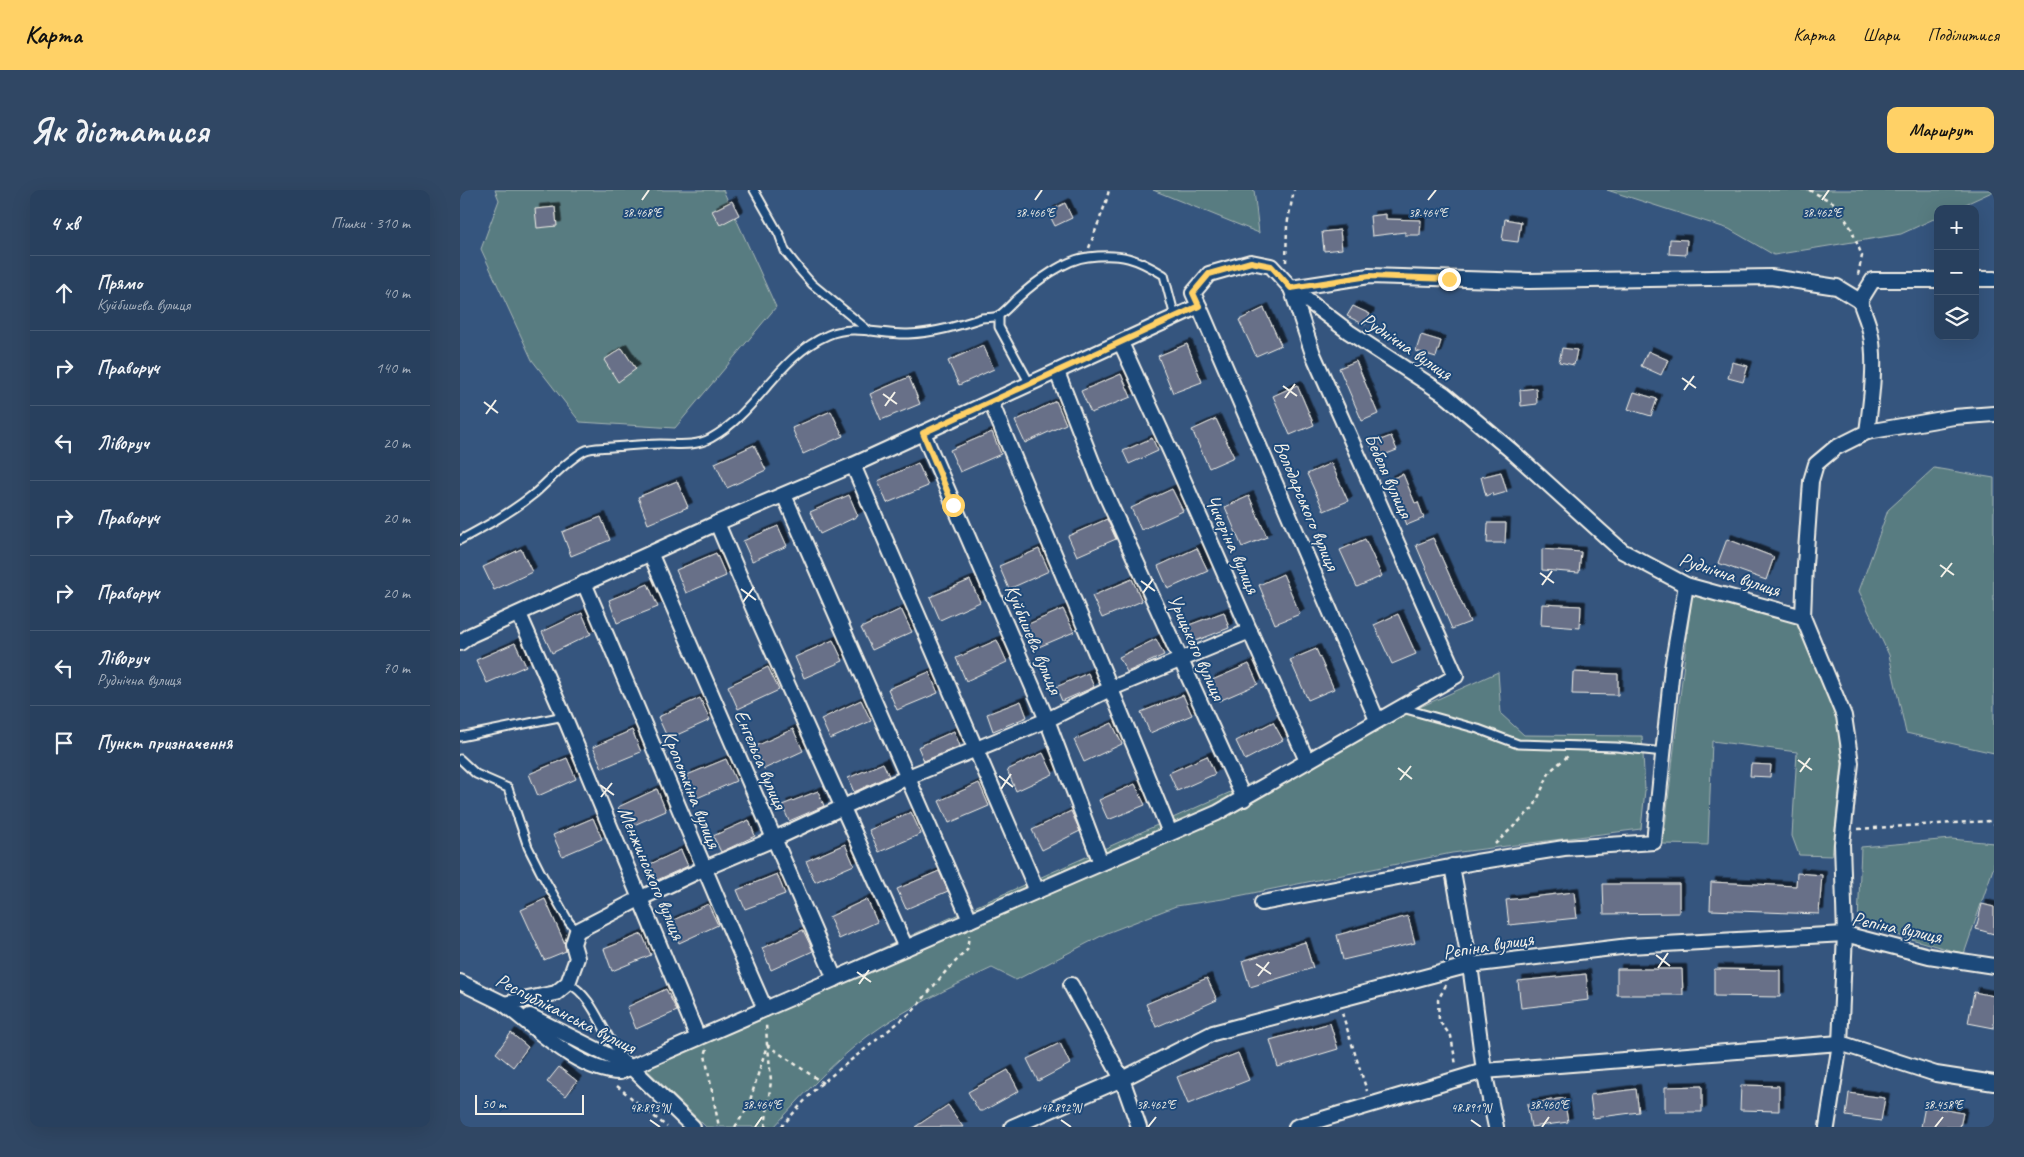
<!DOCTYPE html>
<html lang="uk">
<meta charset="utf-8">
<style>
body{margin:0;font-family:Caveat,sans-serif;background:#304764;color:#f1f3f6}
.controls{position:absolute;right:15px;top:15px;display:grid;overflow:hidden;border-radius:10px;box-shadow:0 5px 20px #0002}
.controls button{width:45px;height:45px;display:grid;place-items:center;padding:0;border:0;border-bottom:1px solid #445973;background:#28405e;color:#f1f3f6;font:25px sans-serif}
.scale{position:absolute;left:15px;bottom:12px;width:109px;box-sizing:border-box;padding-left:5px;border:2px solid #f4f1e8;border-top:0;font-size:14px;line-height:18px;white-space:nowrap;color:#f4f1e8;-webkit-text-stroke:4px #1f4a7a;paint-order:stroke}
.stop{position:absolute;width:15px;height:15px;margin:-11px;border:4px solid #ffd166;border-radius:50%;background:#fff}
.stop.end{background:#ffd166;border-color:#fff;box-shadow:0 1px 5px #0008}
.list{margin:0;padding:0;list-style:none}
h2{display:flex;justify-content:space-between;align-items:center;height:65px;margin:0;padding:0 20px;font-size:21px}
h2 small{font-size:16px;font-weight:400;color:#a5afbc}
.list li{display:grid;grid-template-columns:32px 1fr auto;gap:15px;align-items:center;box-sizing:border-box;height:75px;padding:0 20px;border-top:1px solid #445973}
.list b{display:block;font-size:19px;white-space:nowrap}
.list p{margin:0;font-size:16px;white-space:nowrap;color:#a5afbc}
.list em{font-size:16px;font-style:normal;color:#a5afbc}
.icon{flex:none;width:28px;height:28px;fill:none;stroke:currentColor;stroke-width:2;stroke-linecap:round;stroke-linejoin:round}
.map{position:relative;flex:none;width:1534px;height:937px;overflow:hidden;border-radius:10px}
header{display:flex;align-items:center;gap:30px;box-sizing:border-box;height:70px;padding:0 25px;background:#ffd166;color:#111}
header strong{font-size:24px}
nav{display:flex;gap:28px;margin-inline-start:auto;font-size:18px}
.intro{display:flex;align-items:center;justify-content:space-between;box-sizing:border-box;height:120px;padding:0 30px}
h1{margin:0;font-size:35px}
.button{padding:12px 22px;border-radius:10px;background:#ffd166;color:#111;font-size:18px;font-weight:700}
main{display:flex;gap:30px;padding:0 30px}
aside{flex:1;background:#28405e;border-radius:10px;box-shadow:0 5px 20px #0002}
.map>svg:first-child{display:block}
</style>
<header>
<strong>Карта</strong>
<nav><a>Карта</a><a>Шари</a><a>Поділитися</a></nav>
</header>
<div class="intro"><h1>Як дістатися</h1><a class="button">Маршрут</a></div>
<main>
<aside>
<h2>4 хв<small>Пішки · 310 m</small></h2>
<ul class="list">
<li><svg class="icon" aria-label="ahead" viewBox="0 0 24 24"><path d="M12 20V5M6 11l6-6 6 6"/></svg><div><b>Прямо</b><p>Куйбишева вулиця</p></div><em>40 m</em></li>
<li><svg class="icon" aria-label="right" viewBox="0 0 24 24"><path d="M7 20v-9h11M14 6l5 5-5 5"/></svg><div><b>Праворуч</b></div><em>140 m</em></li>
<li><svg class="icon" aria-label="left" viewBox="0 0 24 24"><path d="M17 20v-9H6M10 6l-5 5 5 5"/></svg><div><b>Ліворуч</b></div><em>20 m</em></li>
<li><svg class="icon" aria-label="right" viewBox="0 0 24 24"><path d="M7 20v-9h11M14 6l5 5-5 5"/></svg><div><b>Праворуч</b></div><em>20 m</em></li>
<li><svg class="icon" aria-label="right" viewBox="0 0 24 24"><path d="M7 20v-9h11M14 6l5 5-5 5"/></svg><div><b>Праворуч</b></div><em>20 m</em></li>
<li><svg class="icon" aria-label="left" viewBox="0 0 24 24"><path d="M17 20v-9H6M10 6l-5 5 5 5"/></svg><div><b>Ліворуч</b><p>Руднічна вулиця</p></div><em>70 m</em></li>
<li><svg class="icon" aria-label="arrive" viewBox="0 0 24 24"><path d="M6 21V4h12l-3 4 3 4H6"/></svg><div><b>Пункт призначення</b></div></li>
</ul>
</aside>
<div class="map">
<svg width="1534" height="937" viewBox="0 0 1534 937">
<defs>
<filter id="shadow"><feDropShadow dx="4.5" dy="-4.5" stdDeviation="0" flood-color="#0009"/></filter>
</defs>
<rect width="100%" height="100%" fill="#35557e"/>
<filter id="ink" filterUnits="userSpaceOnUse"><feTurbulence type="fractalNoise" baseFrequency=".02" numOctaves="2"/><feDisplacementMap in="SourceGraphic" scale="10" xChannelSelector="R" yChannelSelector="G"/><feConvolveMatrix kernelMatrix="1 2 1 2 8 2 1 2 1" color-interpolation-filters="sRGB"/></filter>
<g filter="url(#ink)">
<g fill="#597c81" stroke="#a6b6b4">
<path d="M35,0H263L316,117L215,238L120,232L72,170L21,59L39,10Z"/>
<path d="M693,0H794L799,43Z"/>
<path d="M1147,0H1534V1L1495,19H1478V27L1441,44L1314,65L1269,39Z"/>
<path d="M1474,278L1534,288V563L1446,543L1429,465L1399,401L1428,320Z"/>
<path d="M1232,403L1337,432L1377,528L1382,574L1372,666L1339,665L1332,646L1337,562L1252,551L1248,655L1203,654Z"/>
<path d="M1038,482L1041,524L1064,545L1182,546L1185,600L1181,639L992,663L763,709L716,716L647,743L556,790L532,778C489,798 446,818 408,846C373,872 343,905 314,937H246L176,869Z"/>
<path d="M1491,649L1534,653V676L1504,764L1398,734L1401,657Z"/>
</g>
<g fill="#677088" stroke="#f4f1e8" filter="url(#shadow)">
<path d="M272,11L279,25L260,35L252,21Z"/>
<path d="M605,13L612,28L595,36L588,22Z"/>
<path d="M95,17L97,36L77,38L75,19Z"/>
<path d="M926,24V29L961,30L960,45H945V42L912,46L910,26Z"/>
<path d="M1045,29L1061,32L1058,52L1042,50Z"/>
<path d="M880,40L882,59L864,61L862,42Z"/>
<path d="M1210,49L1227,50L1226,65L1209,64Z"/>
<path d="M893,116L910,124L905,135L887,126Z"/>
<path d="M804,118L821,155L796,166L779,130Z"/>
<path d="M961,145L981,151L976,167L956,161Z"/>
<path d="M727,154L742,192L713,203L698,166Z"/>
<path d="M523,155L534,179L499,195L488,171Z"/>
<path d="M162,158L176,179L158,192L144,170Z"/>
<path d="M1102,158L1117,160L1114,175L1099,172Z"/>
<path d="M1188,161L1208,170L1201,185L1181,176Z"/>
<path d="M896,171L918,224L902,231L879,178Z"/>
<path d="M1272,172L1288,176L1283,192L1268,188Z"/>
<path d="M661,184L671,207L631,223L621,201Z"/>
<path d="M449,187L460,214L421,230L410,204Z"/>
<path d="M837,195L854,235L830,245L813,206Z"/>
<path d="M1076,198L1077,214L1061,216L1060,200Z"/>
<path d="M1174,202L1197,209L1191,226L1168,219Z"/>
<path d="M596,211L606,234L565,253L555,231Z"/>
<path d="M371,221L383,246L343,264L332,238Z"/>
<path d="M756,229L774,267L749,278L732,240Z"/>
<path d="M532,242L541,264L500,282L490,260Z"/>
<path d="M931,246L937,260L916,268L910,254Z"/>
<path d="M692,248L698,261L669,274L663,261Z"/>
<path d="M294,255L306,280L267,298L255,273Z"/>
<path d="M458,273L468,296L427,313L418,291Z"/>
<path d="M871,273L888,311L864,321L847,284Z"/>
<path d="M1041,282L1047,302L1033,306L1032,303L1026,306L1021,287Z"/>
<path d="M943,284L955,313L958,312L964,328L947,335L934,301L932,302L928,290Z"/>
<path d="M217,291L228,317L188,334L178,307Z"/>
<path d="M712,299L723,321L681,340L671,318Z"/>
<path d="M389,305L398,326L360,344L350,322Z"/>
<path d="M789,306L807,347L782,357L765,317Z"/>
<path d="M141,327L150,350L111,366L102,342Z"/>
<path d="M647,329L656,349L617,366L608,346Z"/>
<path d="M1028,333H1046L1045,353H1027Z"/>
<path d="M318,336L327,356L292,371L283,351Z"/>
<path d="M973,348L1010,432L992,439L956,355Z"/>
<path d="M905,349L922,386L897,397L880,360Z"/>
<path d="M1267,349L1314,367L1306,390L1258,373Z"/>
<path d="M737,358L748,381L708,399L698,376Z"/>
<path d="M61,359L72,382L34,400L23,377Z"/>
<path d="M579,359L589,381L549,399L539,376Z"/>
<path d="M1082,359L1121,362L1119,383L1082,380Z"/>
<path d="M256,363L266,386L226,403L216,380Z"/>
<path d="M823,384L840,424L815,434L799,395Z"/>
<path d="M672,389L682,411L642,428L632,406Z"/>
<path d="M510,390L520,412L480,430L470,407Z"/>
<path d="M188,394L198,417L157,433L149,410Z"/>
<path d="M1082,414L1121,416L1120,438L1081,435Z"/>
<path d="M441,419L452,442L412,460L401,438Z"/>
<path d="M603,419L614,442L574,459L564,436Z"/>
<path d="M764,422L769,438L733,452L726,436Z"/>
<path d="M122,423L131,444L92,463L82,442Z"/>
<path d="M938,424L956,464L932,474L914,435Z"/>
<path d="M696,449L704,465L667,482L659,467Z"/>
<path d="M373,450L383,471L344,488L335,467Z"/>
<path d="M537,450L547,472L506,491L496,468Z"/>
<path d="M55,453L66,476L27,493L16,470Z"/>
<path d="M856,459L874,499L848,510L830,470Z"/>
<path d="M789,474L798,494L759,511L750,491Z"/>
<path d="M308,477L319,500L278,519L268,496Z"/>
<path d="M469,482L478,503L437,520L428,499Z"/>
<path d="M1113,482L1158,484V505L1112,504Z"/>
<path d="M628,483L634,497L602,511L596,497Z"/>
<path d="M723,505L732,525L690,543L681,522Z"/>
<path d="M240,508L250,530L208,549L198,527Z"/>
<path d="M401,510L411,531L370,549L361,529Z"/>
<path d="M561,511L567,527L533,541L527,524Z"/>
<path d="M813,532L823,550L785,570L776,551Z"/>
<path d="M652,533L662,554L624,572L614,550Z"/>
<path d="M333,539L343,561L304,579L294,557Z"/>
<path d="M172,540L181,562L142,578L133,557Z"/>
<path d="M494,541L500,556L464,571L458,557Z"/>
<path d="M583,563L593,584L556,601L547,580Z"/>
<path d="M747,566L755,584L717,601L709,583Z"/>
<path d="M107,568L116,589L78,606L69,584Z"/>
<path d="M266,569L276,591L237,608L227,585Z"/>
<path d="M423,573L429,586L394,602L388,588Z"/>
<path d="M1291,574L1311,575L1310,587L1290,586Z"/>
<path d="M519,593L529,616L489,633L479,611Z"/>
<path d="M675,594L685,615L648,630L639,610Z"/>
<path d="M197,599L206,621L167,638L158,617Z"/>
<path d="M358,601L364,616L329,631L322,615Z"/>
<path d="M611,621L620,641L582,660L572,640Z"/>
<path d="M451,622L461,644L419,662L409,640Z"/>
<path d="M133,628L142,649L102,666L93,645Z"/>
<path d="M289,630L295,646L261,662L253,646Z"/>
<path d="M385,654L394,675L355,692L346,671Z"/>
<path d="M221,660L228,676L195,691L188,675Z"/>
<path d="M479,681L488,701L446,719L437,699Z"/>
<path d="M1337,683L1362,685L1359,724L1250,720L1251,692L1336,696Z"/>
<path d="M317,684L325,704L285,719L277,700Z"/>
<path d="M1143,694H1219V723L1144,724Z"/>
<path d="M1114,702L1117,728L1049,735L1046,710Z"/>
<path d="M85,709L105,754L106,761L84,770L61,720Z"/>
<path d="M407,709L417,732L379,749L369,727Z"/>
<path d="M248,714L258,735L219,753L209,732Z"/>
<path d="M1522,714L1534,717V744L1516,739Z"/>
<path d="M948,726L955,753L883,770L877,745Z"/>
<path d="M343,740L353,761L311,780L302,758Z"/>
<path d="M182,744L191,765L152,781L144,759Z"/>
<path d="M845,752L853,778L790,797L782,771Z"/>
<path d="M1157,779H1222L1223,805H1157Z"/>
<path d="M1254,779L1320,780V807L1254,806Z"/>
<path d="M1126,784L1129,810L1061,818L1058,791Z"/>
<path d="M747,788L757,810L696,837L686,814Z"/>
<path d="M206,799L217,821L176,839L167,817Z"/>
<path d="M1514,802L1534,806V838L1508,833Z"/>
<path d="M870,833L878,859L818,877L810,850Z"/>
<path d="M51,843L68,857L53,877L36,863Z"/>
<path d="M600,853L610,874L578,891L567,869Z"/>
<path d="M778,863L789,890L728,914L717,887Z"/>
<path d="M99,877L117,891L106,906L87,892Z"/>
<path d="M548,880L559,901L523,921H519L508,902Z"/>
<path d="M1281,895L1319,896V921L1280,920Z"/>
<path d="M1242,896V922H1205V897Z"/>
<path d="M1176,899L1179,922L1133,928L1130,905Z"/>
<path d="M1389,903L1425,908L1421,931L1386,926Z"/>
<path d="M1104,908L1108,932L1071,937L1067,914Z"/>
<path d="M488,915L503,937H455Z"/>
<path d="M1465,916L1503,923L1500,937H1461Z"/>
</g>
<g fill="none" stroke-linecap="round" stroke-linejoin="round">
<g stroke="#f4f1e8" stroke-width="11">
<g id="lane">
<path d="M294,0L319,44L325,61L339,79L352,94L409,141"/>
<path d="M539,125V137L570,194"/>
<path d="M0,350C26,336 52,322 75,303C91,289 105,272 124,261C131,257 143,258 152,257C168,256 184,254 200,254C218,254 235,257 251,248C298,222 317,167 368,145C393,134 421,145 448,144C475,143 497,136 522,128C527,127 534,128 538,126C545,122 553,112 559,107C575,92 606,69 628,67C662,63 676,68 704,85L715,127"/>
<path d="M942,518L1018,539L1058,554L1156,557L1204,562"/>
<path d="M0,547L104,526"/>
<path d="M0,569L16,584L48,598L68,657L80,681L109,732L117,741"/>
<path d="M108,793C136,808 143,847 164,869"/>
</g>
</g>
<g stroke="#f4f1e8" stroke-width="18">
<g id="street">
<path d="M1515,89H1534"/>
<path d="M831,98L909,86L1069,91L1311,87L1377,97L1400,111L1413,90H1478"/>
<path d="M739,116L917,530"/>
<path d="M661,153L719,280L847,571"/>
<path d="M597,182L640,292L784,609"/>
<path d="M531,212C590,356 652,499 710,643"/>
<path d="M1407,242L1494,227L1534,224"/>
<path d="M463,243L587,530L641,673"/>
<path d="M393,275L577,701"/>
<path d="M324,305L510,730"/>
<path d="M257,333L294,420L446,758"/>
<path d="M191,365L375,789"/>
<path d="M124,393C185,535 243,678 305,819"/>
<path d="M59,424L107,533L238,848"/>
<path d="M1343,427L1384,526L1391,573L1382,654L1385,744L1380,853L1367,937"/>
<path d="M0,453L11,445L257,333L393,275L739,116L733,103L749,84L791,72L811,76L831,98L889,142L984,204L1054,263L1162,361L1226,395L1343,427L1345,375L1351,291L1356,274L1375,258L1407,242C1411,212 1417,170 1410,141C1408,131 1403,121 1400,111"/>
<path d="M992,676L1010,775L1024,881L1036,937"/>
<path d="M802,713L1016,672L1104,658L1194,652L1212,478L1226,395"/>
<path d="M0,792L51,817"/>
<path d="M611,795L662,889L679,937"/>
<path d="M44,814C76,838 118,881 160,882L757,623L996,486L853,164L831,98"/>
<path d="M44,814L96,803L108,793L117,768L113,754L117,741L181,708L243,679L314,649L448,587L587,530L652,498L790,441"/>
<path d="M70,826L171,877L233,937"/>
<path d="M552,937L662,889L753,843L1010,775L1169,756L1385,744L1469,766L1534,776"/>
<path d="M836,937L1024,881L1380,853L1476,884L1534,893"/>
</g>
</g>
<g stroke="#f4f1e8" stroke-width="2.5" stroke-dasharray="4 4" stroke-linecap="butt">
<path d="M1349,0L1376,14L1391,38L1402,66L1398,85"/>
<path d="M629,58L646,12L649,0"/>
<path d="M826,72L827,35L834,0"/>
<path d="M1398,639L1528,631L1534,634"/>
<path d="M1035,654L1074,617L1090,581L1108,566"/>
<path d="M986,795L978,810L979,831L991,846L996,875"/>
<path d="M882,823L907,901"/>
<path d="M307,855L363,893"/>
<path d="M247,859L245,865L259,937"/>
<path d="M157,896L207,937"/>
<path d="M275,937L288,917L307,855L306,833"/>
<path d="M305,937L311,891L308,856"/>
<path d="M321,937L357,897L453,821L486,781L507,760L509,745"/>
</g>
<use href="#lane" stroke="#1f4a7a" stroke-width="7"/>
<use href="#street" stroke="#1f4a7a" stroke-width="14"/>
</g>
</g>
<g fill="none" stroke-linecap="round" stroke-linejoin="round" filter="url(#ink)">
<path stroke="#ffd166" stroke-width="6" d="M493,315L463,243L739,116L733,103L749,84L791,72L811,76L831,98L909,86L989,89"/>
</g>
<path fill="none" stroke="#f4f1e8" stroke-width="2" d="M182,10L189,0M575,10L582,0M968,10L976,0M1362,10L1369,0M1222,188L1236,198M823,196L837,206M1224,200L1234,186M423,204L437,214M825,208L835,194M24,212L38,223M425,216L435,202M26,224L36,210M1480,375L1494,385M1080,383L1094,393M1481,387L1492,373M681,391L695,401M1082,395L1092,381M281,399L296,410M683,403L693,389M283,412L294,397M1338,570L1352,580M938,578L952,589M1340,582L1350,568M539,586L553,597M940,590L951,576M140,595L154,605M541,599L551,584M141,607L152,593M1196,765L1210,776M796,774L811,784M1198,778L1208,763M397,782L411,792M798,786L809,772M399,794L409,780M190,930L200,937M601,930L611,937M1011,930L1021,937M295,937L302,927M688,937L696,927M1082,937L1089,927M1475,937L1483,927"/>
<g text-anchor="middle" stroke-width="4" stroke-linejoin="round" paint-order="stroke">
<g font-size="20" fill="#f4f1e8" stroke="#1f4a7a">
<text transform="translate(947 156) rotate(34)" y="7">Руднічна вулиця</text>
<text transform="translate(929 285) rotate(66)" y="7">Бебеля вулиця</text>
<text transform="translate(847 315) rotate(67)" y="7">Володарського вулиця</text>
<text transform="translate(773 354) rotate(66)" y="7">Чичеріна вулиця</text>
<text transform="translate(1270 384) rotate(18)" y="7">Руднічна вулиця</text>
<text transform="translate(574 449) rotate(67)" y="7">Куйбишева вулиця</text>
<text transform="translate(737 457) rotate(66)" y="7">Урицького вулиця</text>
<text transform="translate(301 569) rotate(67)" y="7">Енгельса вулиця</text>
<text transform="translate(232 599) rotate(68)" y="7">Кропоткіна вулиця</text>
<text transform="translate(192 683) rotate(67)" y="7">Менжинського вулиця</text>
<text transform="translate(1437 737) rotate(12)" y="7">Рєпіна вулиця</text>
<text transform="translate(1028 755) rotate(-9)" y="7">Рєпіна вулиця</text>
<text transform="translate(106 823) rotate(27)" y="7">Республіканська вулиця</text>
</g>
</g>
<g font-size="12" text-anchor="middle" fill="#f4f1e8" stroke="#1f4a7a" stroke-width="4" stroke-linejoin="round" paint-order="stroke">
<text x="575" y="27">38.466°E</text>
<text x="182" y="27">38.468°E</text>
<text x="968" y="27">38.464°E</text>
<text x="1362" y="27">38.462°E</text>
<text x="302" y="919">38.464°E</text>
<text x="696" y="919">38.462°E</text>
<text x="1089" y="919">38.460°E</text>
<text x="1483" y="919">38.458°E</text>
<text x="190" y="922">48.893°N</text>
<text x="601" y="922">48.892°N</text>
<text x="1011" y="922">48.891°N</text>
</g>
</svg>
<div class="controls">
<button>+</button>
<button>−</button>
<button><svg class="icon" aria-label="layers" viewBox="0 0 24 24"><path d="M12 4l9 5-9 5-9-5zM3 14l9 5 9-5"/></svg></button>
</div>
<div class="scale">50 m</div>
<div class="stop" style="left:493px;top:315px"></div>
<div class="stop end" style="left:989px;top:89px"></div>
</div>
</main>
